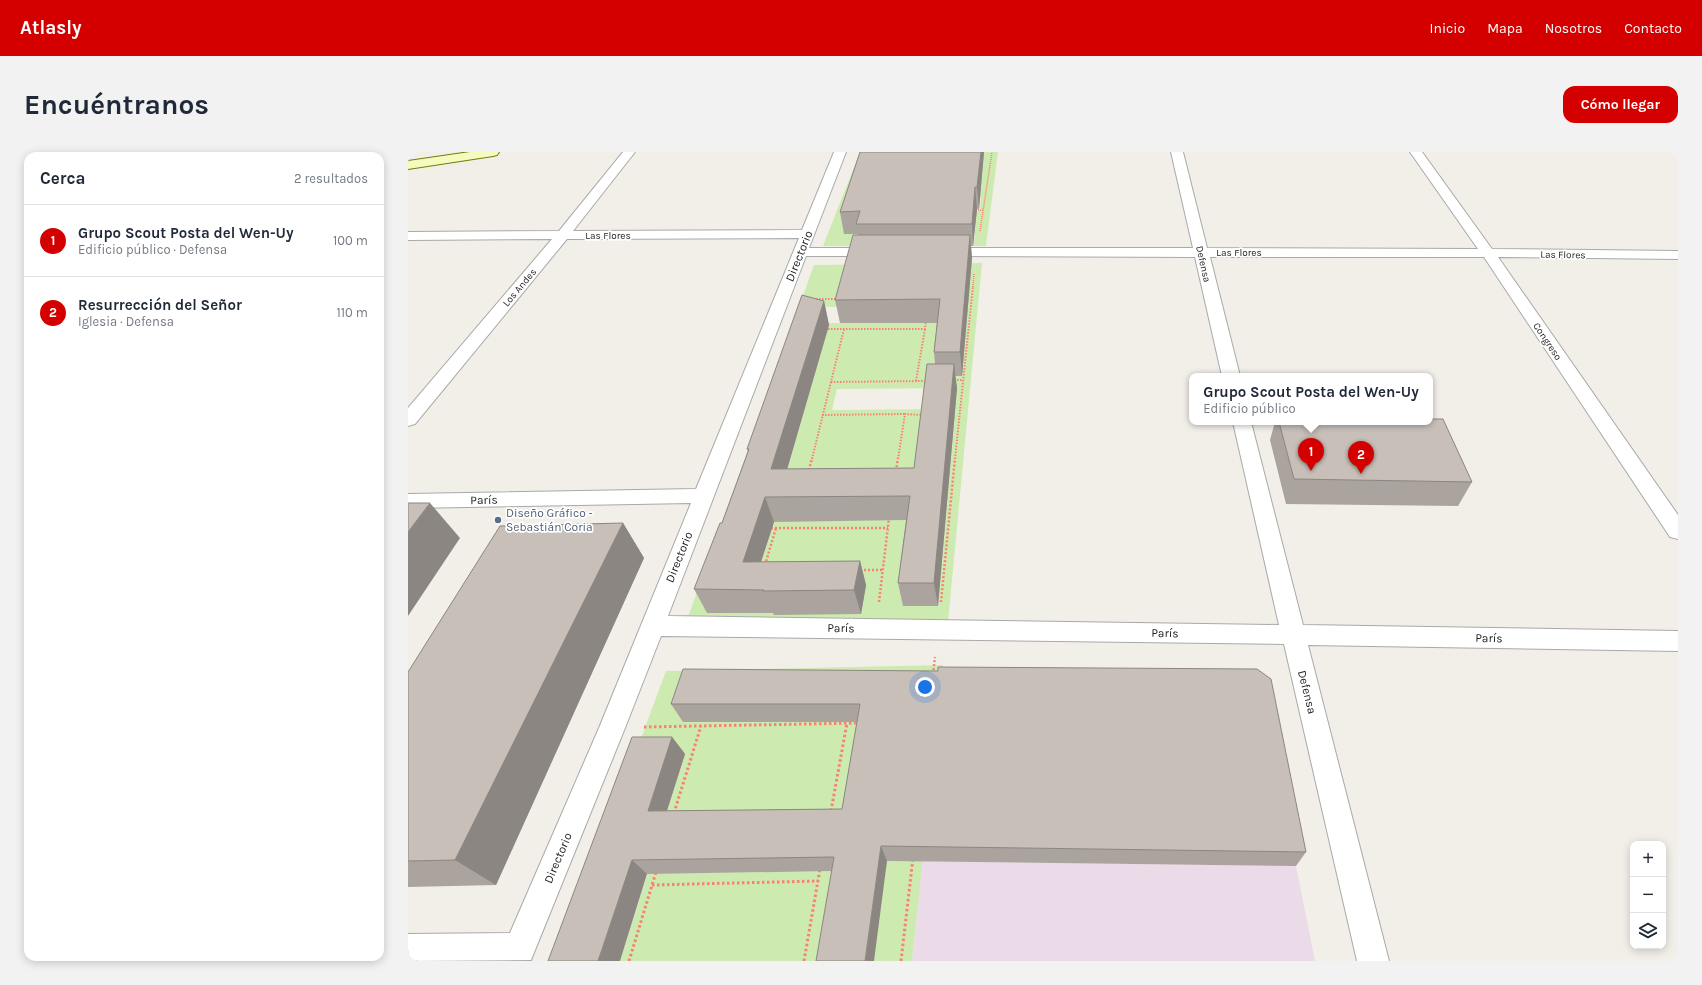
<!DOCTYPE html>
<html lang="es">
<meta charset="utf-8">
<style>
body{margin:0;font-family:Karla,sans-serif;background:#f2f2f3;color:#1f2937}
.controls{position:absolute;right:12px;bottom:12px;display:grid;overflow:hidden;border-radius:8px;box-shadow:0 2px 10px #0003}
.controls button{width:36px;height:36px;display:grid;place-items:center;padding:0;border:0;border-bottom:1px solid #e0e1e3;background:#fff;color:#1f2937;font:20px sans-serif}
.you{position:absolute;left:517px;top:535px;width:14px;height:14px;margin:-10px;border:3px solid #fff;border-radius:50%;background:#1a73e8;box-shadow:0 0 0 6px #1a73e833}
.badge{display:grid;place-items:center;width:26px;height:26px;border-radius:50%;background:#d40000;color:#fff;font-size:13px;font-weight:700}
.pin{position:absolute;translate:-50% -33px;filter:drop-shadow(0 1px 2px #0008)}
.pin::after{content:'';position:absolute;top:21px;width:14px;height:12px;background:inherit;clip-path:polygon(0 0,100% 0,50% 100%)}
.popup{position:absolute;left:781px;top:221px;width:244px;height:52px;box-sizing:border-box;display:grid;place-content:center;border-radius:8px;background:#fff;filter:drop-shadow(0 1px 3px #0005);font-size:13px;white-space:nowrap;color:#747a83}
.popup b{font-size:15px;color:#1f2937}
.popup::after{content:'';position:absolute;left:50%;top:100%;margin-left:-8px;border:8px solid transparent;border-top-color:#fff}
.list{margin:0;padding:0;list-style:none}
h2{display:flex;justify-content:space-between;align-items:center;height:52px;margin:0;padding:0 16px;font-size:17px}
h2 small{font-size:13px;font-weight:400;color:#747a83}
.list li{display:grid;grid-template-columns:26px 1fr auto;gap:12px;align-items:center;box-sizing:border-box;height:72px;padding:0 16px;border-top:1px solid #e0e1e3}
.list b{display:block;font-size:15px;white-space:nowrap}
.list p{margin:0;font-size:13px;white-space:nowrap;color:#747a83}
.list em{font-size:13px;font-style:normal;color:#747a83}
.icon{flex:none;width:22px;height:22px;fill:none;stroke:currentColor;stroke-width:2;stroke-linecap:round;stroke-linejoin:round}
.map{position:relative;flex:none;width:1270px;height:809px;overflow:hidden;border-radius:12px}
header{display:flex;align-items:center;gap:24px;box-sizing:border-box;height:56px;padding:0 20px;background:#d40000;color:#fff}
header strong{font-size:19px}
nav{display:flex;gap:22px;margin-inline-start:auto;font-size:14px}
.intro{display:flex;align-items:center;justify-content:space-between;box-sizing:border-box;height:96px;padding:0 24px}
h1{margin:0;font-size:28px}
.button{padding:10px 18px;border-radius:12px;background:#d40000;color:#fff;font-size:14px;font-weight:700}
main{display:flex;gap:24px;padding:0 24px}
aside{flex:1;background:#fff;border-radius:12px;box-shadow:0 2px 10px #0003}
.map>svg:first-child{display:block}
</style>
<header>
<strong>Atlasly</strong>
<nav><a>Inicio</a><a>Mapa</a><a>Nosotros</a><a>Contacto</a></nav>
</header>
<div class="intro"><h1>Encuéntranos</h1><a class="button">Cómo llegar</a></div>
<main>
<aside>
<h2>Cerca<small>2 resultados</small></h2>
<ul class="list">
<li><span class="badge">1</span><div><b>Grupo Scout Posta del Wen-Uy</b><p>Edificio público · Defensa</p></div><em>100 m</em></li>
<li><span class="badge">2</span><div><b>Resurrección del Señor</b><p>Iglesia · Defensa</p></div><em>110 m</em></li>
</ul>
</aside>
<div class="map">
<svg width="1270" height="809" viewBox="0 0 1270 809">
<rect width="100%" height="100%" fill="#f2efe9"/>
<path fill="#ebdbe8" d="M514,709L888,714L907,809H504Z"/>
<g fill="#cdebb0" fill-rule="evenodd">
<path d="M452,0H462L572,41L576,0H590L578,94H415ZM486,46H573L572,57H484ZM568,66L566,90L544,91Z"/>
<path d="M574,111L540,470L279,468L406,113ZM512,154L510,171H403L408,155ZM394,183H418L378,321ZM547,236L545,257L424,258L429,237ZM546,271L530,454H495Z"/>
<path d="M535,513L504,809H212L277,602L150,809L258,519Z"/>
</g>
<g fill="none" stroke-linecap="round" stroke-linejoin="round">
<g stroke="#a9a9a9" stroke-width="2">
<g id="street">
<path d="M215,0H227L165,79L394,78L426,0H438L401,96H471L476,97L478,100L476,103L471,104H398L260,464L871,473L825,270H843L895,473L1270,479V499L900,493L981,809H949L876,492L253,484L217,576L123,808L0,809V782L102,781L191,576L283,351L0,356V342L288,337L391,86L159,87L7,272L0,274V256L144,87L0,88V80L151,79Z"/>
<path d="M763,0H775L799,96L1070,97L1002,0H1014L1084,97L1270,99V107L1090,105L1270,363V387L1262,385L1076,105H802L832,224H814L787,105L533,104L528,103L526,100L528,97L533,96H785Z"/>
</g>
</g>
<g stroke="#707d05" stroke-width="2">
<path id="secondary" d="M62,0H91L89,3L85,4L0,17V9Z"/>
</g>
<g stroke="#fa8072" stroke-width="1.5" stroke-dasharray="1 1" stroke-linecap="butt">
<path d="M566,58H575"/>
<path d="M572,79L584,0"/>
<path d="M565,135L566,121"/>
</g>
<g stroke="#fa8072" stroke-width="2" stroke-dasharray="1.5 1.5" stroke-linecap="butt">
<path d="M405,147H430"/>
<path d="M417,177H517L518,168"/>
<path d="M546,228H555"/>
<path d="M508,229L517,177"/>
<path d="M423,230L519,229"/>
<path d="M414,263L497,262"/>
<path d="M404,307L436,177"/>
<path d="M490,307L497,262L515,263"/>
<path d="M547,307L565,134"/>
</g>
<g stroke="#fa8072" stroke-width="2.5" stroke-dasharray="2 2" stroke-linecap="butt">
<path d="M401,318L404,306"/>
<path d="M488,319L490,306"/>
<path d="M363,376H480"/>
<path d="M357,413L368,376"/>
<path d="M452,418H475"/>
<path d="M471,450L481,366"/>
<path d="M533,450L547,306"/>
<path d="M525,522L527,505"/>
</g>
<g stroke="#fa8072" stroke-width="3" stroke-dasharray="2.5 2.5" stroke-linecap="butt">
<path d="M236,575L451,571"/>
<path d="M423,659L439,571"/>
<path d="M266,661L293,574"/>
<path d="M244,733L410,729"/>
<path d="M221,809L248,720"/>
<path d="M396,809L412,717"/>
<path d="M493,809L505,706"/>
</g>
<use href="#street" fill="#fff" fill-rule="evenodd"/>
<use href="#secondary" fill="#f7fabf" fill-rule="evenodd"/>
</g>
<g fill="#aba49e">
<path d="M452,0H576L571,57H569L565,94H563L564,106L554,224H547L549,236L530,454H495L490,431L498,368L366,370L353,410L452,409L458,433L453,462L366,463L365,461H299L286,437L314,371L340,300L339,297L416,149L421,173L379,317L506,316L527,212L526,200L529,171H432L427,148L450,83V82H436L432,60Z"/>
<path d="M867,270H1022L1064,330L1050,354L878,352L862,288Z"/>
<path d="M215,371L236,406L88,733L0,735V520Z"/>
<path d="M530,519L898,700L888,714L479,709L423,719L239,722L140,809L264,585L277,602L259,659L434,657L449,570H275L263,552Z"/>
</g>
<g fill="#8b8681">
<path d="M573,0H576L571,57L569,35Z"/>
<path d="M567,35L569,57L565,94L564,72Z"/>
<path d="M562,83L564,106L554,224L552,200Z"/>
<path d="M416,149L421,173L372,342L363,317Z"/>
<path d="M546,212L549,236L530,454L526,431Z"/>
<path d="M357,345L366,370L345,434L335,410Z"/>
<path d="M22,351L52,386L0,464V380Z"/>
<path d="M215,371L236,406L88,733L47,708Z"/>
<path d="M452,409L458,433L453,462L446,438Z"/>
<path d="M264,585L277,602L254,674L240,659Z"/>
<path d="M473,694L479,709L466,809H457Z"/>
<path d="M224,708L239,722L212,809H190Z"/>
</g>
<g fill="#c7bfb8" stroke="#8b8681">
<path d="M452,0H573L569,35H567L564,72H448L452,59L432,60Z"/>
<path d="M445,83H562L552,200H526L532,147L427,148Z"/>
<path d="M394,143L416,149L363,317L506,316L519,212H546L526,431H490L502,344L357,345L335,410L452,409L446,438L355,439L356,438L286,437L312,371H314L341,297H339Z"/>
<path d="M1022,267H1035L1064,330L886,327L871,270H1022Z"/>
<path d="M0,351H22L0,380Z"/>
<path d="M215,371L47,708L0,709V520L92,374Z"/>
<path d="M530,515L849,517L863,527L898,700L473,694L457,809H408L426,705L224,708L190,809H140L224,585H264L240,659L434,657L452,552H263L275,517L530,519Z"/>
</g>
<circle fill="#5c6f8a" stroke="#fff" stroke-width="1.5" cx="90" cy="368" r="4"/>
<g text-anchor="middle" stroke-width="3.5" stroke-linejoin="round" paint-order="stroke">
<g font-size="10" fill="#222" stroke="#fff">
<text x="200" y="87">Las Flores</text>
<text x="831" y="104">Las Flores</text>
<text transform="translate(1155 102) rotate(1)" y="4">Las Flores</text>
<text transform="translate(796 112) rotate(77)" y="4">Defensa</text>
<text transform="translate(111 135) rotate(-50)" y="4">Los Andes</text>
<text transform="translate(1140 189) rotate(56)" y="4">Congreso</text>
</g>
<g font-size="12" fill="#222" stroke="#fff">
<text transform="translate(391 104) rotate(-68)" y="4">Directorio</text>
<text transform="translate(76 348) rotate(-1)" y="4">París</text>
<text transform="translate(271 405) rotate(-68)" y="4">Directorio</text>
<text transform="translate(433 476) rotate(1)" y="4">París</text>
<text transform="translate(757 481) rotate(1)" y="4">París</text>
<text transform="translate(1081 486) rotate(1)" y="4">París</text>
<text transform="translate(899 540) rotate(76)" y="4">Defensa</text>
<text transform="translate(150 706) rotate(-67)" y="4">Directorio</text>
</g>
<g font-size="12" fill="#4e5e75" stroke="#fff" text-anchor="start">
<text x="98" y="365">Diseño Gráfico -<tspan x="98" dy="14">Sebastián Coria</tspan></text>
</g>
</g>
</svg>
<div class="controls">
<button>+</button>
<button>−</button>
<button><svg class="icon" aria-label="layers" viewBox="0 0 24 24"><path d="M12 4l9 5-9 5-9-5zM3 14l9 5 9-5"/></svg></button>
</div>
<div class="you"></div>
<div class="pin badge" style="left:903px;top:319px">1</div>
<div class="popup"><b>Grupo Scout Posta del Wen-Uy</b>Edificio público</div>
<div class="pin badge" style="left:953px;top:322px">2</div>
</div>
</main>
